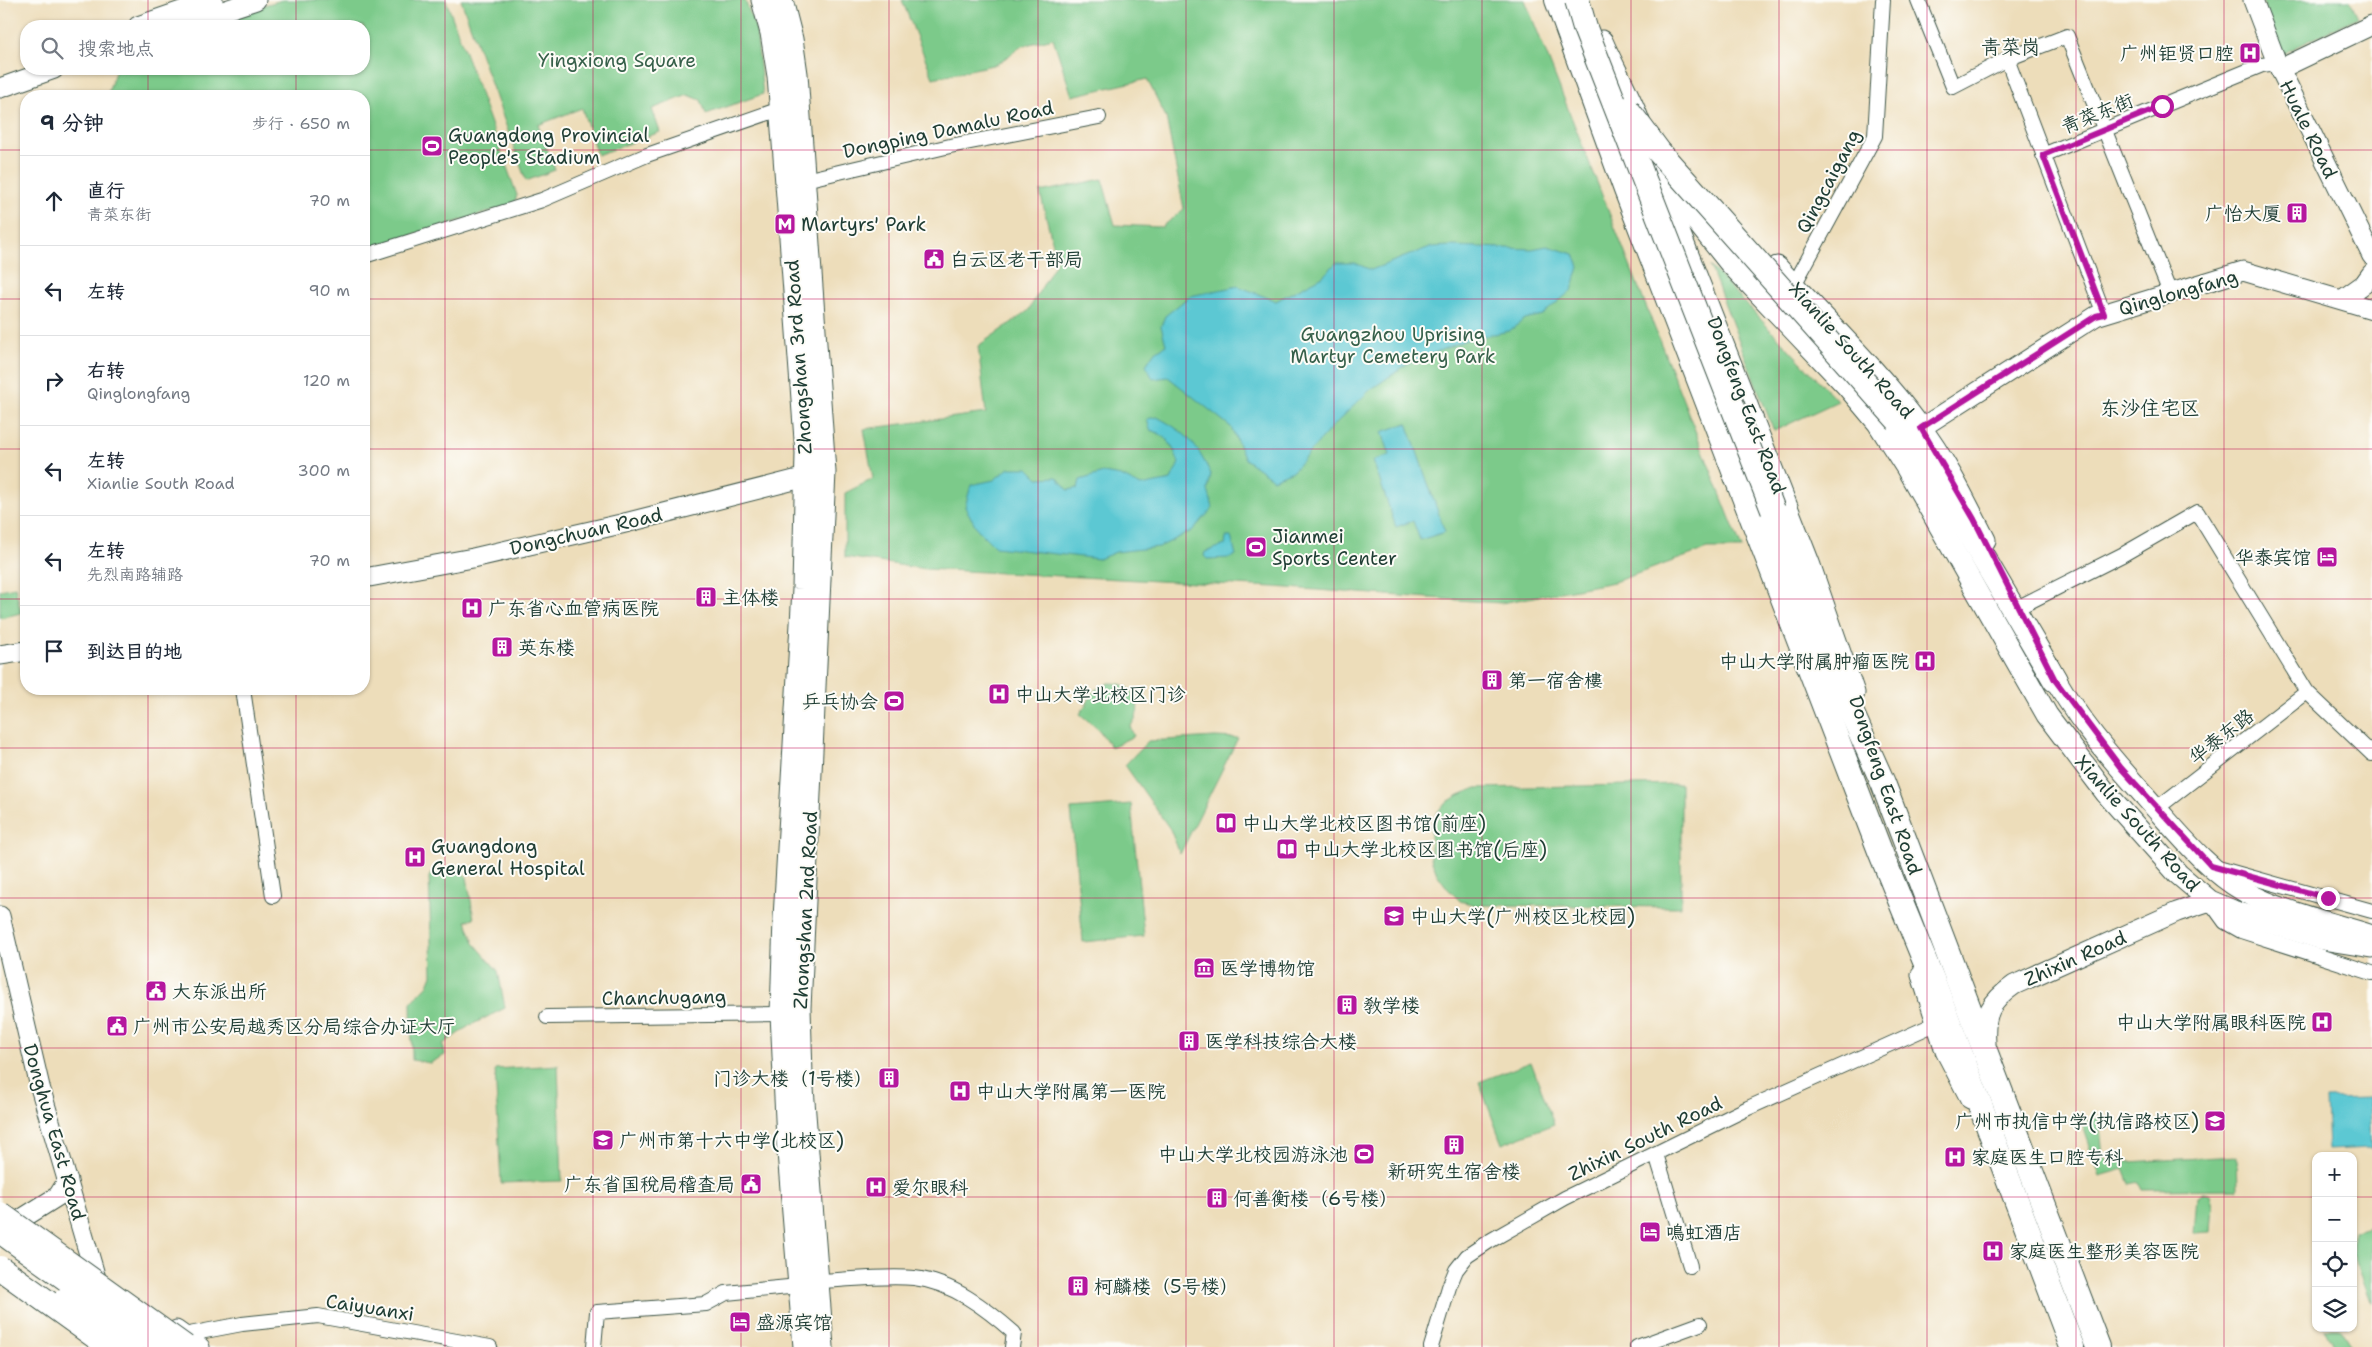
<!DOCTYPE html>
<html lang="zh">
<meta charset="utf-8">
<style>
body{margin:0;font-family:"Shantell Sans","LXGW WenKai TC",sans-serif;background:#f2f2f3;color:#1f2937}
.controls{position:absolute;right:15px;bottom:15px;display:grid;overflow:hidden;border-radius:10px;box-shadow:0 1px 4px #0004}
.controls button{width:45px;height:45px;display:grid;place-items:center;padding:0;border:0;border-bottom:1px solid #e0e1e3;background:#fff;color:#1f2937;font:25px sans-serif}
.stop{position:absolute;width:15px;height:15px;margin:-11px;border:4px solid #b5179e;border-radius:50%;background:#fff}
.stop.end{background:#b5179e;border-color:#fff;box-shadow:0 1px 5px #0008}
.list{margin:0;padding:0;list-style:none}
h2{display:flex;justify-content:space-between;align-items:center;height:65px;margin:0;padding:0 20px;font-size:21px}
h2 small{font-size:16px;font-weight:400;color:#747a83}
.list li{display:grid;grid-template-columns:32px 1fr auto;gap:15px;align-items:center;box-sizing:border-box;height:90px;padding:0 20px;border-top:1px solid #e0e1e3}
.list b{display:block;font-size:19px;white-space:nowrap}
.list p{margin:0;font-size:16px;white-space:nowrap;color:#747a83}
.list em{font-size:16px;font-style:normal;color:#747a83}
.icon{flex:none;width:28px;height:28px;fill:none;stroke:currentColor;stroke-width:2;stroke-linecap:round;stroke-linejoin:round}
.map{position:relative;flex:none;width:2372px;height:1347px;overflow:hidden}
.search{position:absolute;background:#fff;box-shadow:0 1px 4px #0004;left:20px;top:20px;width:350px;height:55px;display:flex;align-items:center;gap:12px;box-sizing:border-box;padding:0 18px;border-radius:20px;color:#747a83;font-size:19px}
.panel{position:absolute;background:#fff;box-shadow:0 1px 4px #0004;left:20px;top:90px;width:350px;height:605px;border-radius:20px}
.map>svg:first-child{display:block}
</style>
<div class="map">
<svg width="2372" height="1347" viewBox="0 0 2372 1347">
<rect width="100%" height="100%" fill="#fdfcf7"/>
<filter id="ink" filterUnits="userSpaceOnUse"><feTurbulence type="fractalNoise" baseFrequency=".02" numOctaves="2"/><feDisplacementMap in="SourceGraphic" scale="10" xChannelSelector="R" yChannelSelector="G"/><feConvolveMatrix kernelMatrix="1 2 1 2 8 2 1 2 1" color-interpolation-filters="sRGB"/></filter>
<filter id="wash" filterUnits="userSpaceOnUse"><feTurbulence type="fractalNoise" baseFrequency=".0096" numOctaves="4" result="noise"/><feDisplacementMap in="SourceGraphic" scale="20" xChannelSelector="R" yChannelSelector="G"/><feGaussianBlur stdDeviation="1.12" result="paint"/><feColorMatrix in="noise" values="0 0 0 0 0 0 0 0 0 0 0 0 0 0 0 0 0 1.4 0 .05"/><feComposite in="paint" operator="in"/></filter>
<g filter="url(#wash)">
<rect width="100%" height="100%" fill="#edddba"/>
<g fill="#7bca8a" stroke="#4d845f">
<path d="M282,0H446L517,195L514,204L364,250V96H107L116,69H364V26H191Z"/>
<path d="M461,0H745L756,30L763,94L706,114L701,100L688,95L652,109L660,132L597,155L582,108L538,125L555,170L526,181Z"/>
<path d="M902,0H1525L1742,549H1707L1614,582L1501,603L1274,587L926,569L845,557V493L873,479L864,429L986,413L978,346L1028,311L1057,261L1040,192L1102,179L1115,225L1162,227L1184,209L1166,117L1147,79L1072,96L1053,38L1022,46L997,64L933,78Z"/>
<path d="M2262,0H2350L2358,17L2282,54Z"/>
<path d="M1710,266L1838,401L1774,431Z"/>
<path d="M15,587L21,613L0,618V590Z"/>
<path d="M1109,683C1136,682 1146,707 1130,727L1134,736L1111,747L1099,730L1080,714L1095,690Z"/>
<path d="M1215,737L1238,738L1180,854L1170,829L1125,765L1148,741Z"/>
<path d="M1681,784V907L1475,905L1460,901L1448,889L1437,874L1431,858V825L1436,814L1444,804L1459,795L1476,788Z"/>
<path d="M1131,804L1144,936L1083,942L1071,809Z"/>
<path d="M459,869L467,877L474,919L466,921L474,943L498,971L505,1008L469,1026L443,1044L445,1055L430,1063L412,1060L411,1003L428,985L432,975L429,877L433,870Z"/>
<path d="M1531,1062L1554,1124L1502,1144L1479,1082Z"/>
<path d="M558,1065L562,1181L501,1183L495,1069Z"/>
<path d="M2099,1117L2103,1156L2109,1163L2237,1156L2238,1189L2143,1190L2139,1182L2130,1184L2124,1169L2100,1176L2082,1123Z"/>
<path d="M2203,1192L2210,1194L2213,1206L2211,1232L2194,1233L2197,1196Z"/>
<path d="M2372,1226V1304L2353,1253V1232Z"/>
<path d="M2324,1328H2339L2351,1347H2334Z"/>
</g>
<g fill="#5cc8d3" stroke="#3e8284">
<path d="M1452,246L1532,249L1547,246L1574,254L1579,267L1572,290L1542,315L1525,319L1509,331L1466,340L1409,363L1370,390L1331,428L1293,471L1273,479L1245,459L1231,427L1168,377L1153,379L1146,365L1154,353L1166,345L1161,326L1165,316L1190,296L1238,286L1276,301L1323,276L1336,263H1355L1371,270L1430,247Z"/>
<path d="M1157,417C1189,434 1195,443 1211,474L1208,490L1213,508L1192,531L1159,547L1116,552L1099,559L995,547L978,530L965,507L971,485L994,480L1009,468H1028L1038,478L1057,477L1068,490L1078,488L1080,480L1103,473L1121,476L1141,486L1171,480L1179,463C1174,448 1167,434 1150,430L1147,419Z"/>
<path d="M1407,423L1445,532L1420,540L1413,521L1396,527L1373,461L1390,455L1382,432Z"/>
<path d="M1226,537H1231L1236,555L1230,558L1207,559L1204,556L1205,552L1225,545Z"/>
<path d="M2369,1098L2371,1148L2328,1150L2326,1099Z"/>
</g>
</g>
<g filter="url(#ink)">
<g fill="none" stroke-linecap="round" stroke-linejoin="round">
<g stroke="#3e5548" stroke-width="16">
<g id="street">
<path d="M1918,0L1953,87L2007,59L2067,36L2170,293"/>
<path d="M2007,59L2104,314"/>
<path d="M2043,155L2262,65L2277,63"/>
<path d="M805,180L950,146L1099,117"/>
<path d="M364,256L542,200L647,155L780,109"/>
<path d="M1794,285L1875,136L1883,0"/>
<path d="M2019,607L2122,555L2197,512L2307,692L2372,754"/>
<path d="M243,689L273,896"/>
<path d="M2156,809L2307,692"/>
<path d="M2218,868L2372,911"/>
<path d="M2212,904L2225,922L2241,931L2372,973"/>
<path d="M547,1017L781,1014"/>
<path d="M1656,1154L1690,1266"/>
<path d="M818,1281C847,1280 885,1275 914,1278C952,1282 987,1309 1014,1333L1012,1347"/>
<path d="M184,1335L242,1324L318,1316L490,1347"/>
<path d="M594,1347L597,1312L706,1304L726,1293L799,1286"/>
<path d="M1431,1347L1449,1287L1456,1270L1467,1256L1488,1242L1565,1198L1748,1108L1935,1024"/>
<path d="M1637,1347L1700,1324"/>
</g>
</g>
<g stroke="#3e5548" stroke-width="21">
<g id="secondary">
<path d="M2253,0L2277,63L2372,256"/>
<path d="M138,26L213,0"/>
<path d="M178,26L256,0"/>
<path d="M2280,69L2372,25"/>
<path d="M0,88L54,69"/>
<path d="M2343,299L2364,284L2372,273"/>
<path d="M1921,428L2096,316L2243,271L2372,309"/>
<path d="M364,578L473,558L621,524L818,474"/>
<path d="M0,655L26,651"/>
<path d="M0,916L40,1087L100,1292"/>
<path d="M1921,975L1945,1051L1970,1099"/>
<path d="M1986,1043C1984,1014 1990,1002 2014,985L2177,912L2210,901"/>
<path d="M23,1218L58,1196L68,1180"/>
<path d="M176,1330L200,1347"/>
</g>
</g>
<g stroke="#3e5548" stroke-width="23">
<g id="primary">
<path d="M762,0L771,33L778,76L806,453L803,589L784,918L781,1014L787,1140L804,1347"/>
<path d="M782,0L792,39L797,74L825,472L800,1008L802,1075L823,1347"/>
<path d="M1602,41C1614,69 1630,95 1640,124"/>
<path d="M1634,143L1729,262L1847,386L1878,423L1906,467L2047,715L2106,793L2178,874L2210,901L2233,911L2322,939L2372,947"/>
<path d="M1663,191L1809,563L1854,693"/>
<path d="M1777,267C1825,320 1877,369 1920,427C1946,461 1965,501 1985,540"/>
<path d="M2048,665C2075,720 2120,768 2160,813C2185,841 2211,872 2244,891C2278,911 2331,923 2369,935"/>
</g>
</g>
<g stroke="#3e5548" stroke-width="26">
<g id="highway">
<path d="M1557,0L1626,190L1880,851L1935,986L2072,1347"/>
<path d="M1898,420L1924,457L2055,680"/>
<path d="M1773,510L1842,691L1883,783L2098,1347"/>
</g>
</g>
<use href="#street" stroke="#fff" stroke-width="14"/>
<use href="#secondary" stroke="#fff" stroke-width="19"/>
<use href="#primary" stroke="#fff" stroke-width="21"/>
<use href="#highway" stroke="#fff" stroke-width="24"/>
<g stroke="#3e5548" stroke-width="23" stroke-linecap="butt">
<g id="primary-bridge">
<path d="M0,1233L159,1347"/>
<path d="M65,1298L133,1347"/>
</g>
</g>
<g stroke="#3e5548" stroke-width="26" stroke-linecap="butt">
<g id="highway-bridge">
<path d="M1577,0L1585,28L1773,510"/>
<path d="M1627,109L1659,152L1898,420"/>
<path d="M0,1214L185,1347"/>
<path d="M0,1268L110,1347"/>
</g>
</g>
<use href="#primary-bridge" stroke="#fff" stroke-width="21"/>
<use href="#highway-bridge" stroke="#fff" stroke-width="24"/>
</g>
</g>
<g fill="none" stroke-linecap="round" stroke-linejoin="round" filter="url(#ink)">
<path stroke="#b5179e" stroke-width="6" d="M2162,106L2043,155L2104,314L2096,316L1921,428L1974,519L2055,680L2121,768L2211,866L2328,898"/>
</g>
<path fill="none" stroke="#c2185b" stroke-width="1" stroke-opacity="0.55" d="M148,0V26M296,0V26M445,0V1347M593,0V1347M741,0V1347M889,0V1347M1038,0V1347M1186,0V1347M1334,0V1347M1482,0V1347M1631,0V1347M1779,0V1347M1927,0V1347M2076,0V1347M2224,0V1347M148,69V96M296,69V96M0,150H26M364,150H2372M0,299H26M364,299H2372M0,449H26M364,449H2372M0,599H26M364,599H2372M148,689V1347M296,689V1347M0,748H2372M0,898H2372M0,1048H2372M0,1197H2316M2353,1197H2372"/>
<defs>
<g id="hospital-square" transform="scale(1.125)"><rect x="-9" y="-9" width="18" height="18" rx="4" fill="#b5179e" stroke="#fdfcf7"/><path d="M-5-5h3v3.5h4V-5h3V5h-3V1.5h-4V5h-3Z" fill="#fff"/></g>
<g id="stadium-square" transform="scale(1.125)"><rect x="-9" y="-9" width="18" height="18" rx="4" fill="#b5179e" stroke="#fdfcf7"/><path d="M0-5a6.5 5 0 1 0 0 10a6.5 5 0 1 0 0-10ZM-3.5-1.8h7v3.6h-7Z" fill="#fff"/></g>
<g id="building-square" transform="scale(1.125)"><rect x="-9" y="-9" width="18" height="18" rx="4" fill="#b5179e" stroke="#fdfcf7"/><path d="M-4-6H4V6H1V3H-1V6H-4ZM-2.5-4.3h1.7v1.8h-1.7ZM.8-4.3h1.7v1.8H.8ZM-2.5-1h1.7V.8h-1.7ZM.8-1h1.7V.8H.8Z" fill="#fff"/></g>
<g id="metro-square" transform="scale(1.125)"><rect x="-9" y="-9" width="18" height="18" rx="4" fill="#b5179e" stroke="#fdfcf7"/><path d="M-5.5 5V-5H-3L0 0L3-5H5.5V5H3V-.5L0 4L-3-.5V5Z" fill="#fff"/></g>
<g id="civic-square" transform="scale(1.125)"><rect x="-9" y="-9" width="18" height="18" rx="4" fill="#b5179e" stroke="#fdfcf7"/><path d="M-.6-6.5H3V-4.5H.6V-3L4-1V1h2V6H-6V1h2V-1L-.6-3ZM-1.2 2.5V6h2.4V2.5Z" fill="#fff"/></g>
<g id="hotel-square" transform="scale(1.125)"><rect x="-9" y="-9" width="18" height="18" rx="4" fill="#b5179e" stroke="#fdfcf7"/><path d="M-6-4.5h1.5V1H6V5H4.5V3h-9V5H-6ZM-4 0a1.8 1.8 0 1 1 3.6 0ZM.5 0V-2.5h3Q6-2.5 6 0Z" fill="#fff"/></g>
<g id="library-square" transform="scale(1.125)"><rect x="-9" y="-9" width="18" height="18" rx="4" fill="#b5179e" stroke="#fdfcf7"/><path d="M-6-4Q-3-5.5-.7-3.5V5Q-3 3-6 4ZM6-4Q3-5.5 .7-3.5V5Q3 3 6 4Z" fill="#fff"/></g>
<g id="university-square" transform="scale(1.125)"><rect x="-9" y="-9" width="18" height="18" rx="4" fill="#b5179e" stroke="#fdfcf7"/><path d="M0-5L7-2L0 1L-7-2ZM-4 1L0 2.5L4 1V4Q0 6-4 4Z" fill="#fff"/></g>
<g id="museum-square" transform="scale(1.125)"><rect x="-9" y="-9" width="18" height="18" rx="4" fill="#b5179e" stroke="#fdfcf7"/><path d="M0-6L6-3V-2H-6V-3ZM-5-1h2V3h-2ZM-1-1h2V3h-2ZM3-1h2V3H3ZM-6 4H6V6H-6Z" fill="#fff"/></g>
<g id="school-square" transform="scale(1.125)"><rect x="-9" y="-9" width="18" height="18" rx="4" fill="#b5179e" stroke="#fdfcf7"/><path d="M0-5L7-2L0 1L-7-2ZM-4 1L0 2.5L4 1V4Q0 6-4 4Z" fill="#fff"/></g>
</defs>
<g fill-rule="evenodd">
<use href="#hospital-square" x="2250" y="53"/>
<use href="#stadium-square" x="432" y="146"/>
<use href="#building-square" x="2297" y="213"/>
<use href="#metro-square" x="785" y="224"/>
<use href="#civic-square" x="934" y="259"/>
<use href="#stadium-square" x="1256" y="547"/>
<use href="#hotel-square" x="2327" y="557"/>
<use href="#building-square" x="706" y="597"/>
<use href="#hospital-square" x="472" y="608"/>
<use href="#building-square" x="502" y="647"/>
<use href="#hospital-square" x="1925" y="661"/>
<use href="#building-square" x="1492" y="680"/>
<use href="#hospital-square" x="999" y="694"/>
<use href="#stadium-square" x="894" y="701"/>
<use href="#library-square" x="1226" y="823"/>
<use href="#library-square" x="1287" y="849"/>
<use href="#hospital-square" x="415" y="857"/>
<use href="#university-square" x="1394" y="916"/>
<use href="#museum-square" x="1204" y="968"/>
<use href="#civic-square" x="156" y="991"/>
<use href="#building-square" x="1347" y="1005"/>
<use href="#hospital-square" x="2322" y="1022"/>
<use href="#civic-square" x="117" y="1026"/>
<use href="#building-square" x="1189" y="1041"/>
<use href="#building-square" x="889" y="1078"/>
<use href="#hospital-square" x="960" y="1091"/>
<use href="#school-square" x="2215" y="1121"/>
<use href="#school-square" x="603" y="1140"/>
<use href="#building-square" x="1454" y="1145"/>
<use href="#stadium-square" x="1364" y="1154"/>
<use href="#hospital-square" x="1955" y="1157"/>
<use href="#civic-square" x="751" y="1184"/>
<use href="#hospital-square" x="876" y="1187"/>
<use href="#building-square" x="1217" y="1198"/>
<use href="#hotel-square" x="1650" y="1232"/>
<use href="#hospital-square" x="1993" y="1251"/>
<use href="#building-square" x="1078" y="1286"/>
<use href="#hotel-square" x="740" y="1322"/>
</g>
<g text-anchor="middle" stroke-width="4" stroke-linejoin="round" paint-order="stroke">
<g font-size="19" fill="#1f3d34" stroke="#fdfcf7" text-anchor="start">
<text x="2234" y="60" text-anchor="end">广州钜贤口腔</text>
<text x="448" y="142">Guangdong Provincial<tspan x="448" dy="22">People's Stadium</tspan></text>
<text x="2281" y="220" text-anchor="end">广怡大厦</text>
<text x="801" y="231">Martyrs' Park</text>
<text x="950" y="266">白云区老干部局</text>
<text x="1272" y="543">Jianmei<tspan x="1272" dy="22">Sports Center</tspan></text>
<text x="2311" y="564" text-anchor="end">华泰宾馆</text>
<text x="722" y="604">主体楼</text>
<text x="488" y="615">广东省心血管病医院</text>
<text x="518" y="654">英东楼</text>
<text x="1909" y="668" text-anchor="end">中山大学附属肿瘤医院</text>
<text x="1508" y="687">第一宿舍樓</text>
<text x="1015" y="701">中山大学北校区门诊</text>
<text x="878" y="708" text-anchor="end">乒乓协会</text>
<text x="1242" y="830">中山大学北校区图书馆(前座)</text>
<text x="431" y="853">Guangdong<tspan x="431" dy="22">General Hospital</tspan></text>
<text x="1303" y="856">中山大学北校区图书馆(后座)</text>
<text x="1410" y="923">中山大学(广州校区北校园)</text>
<text x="1220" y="975">医学博物馆</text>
<text x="172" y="998">大东派出所</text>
<text x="1363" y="1012">教学楼</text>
<text x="2306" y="1029" text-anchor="end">中山大学附属眼科医院</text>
<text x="133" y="1033">广州市公安局越秀区分局综合办证大厅</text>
<text x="1205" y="1048">医学科技综合大楼</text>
<text x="873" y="1085" text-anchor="end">门诊大楼（1号楼）</text>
<text x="976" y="1098">中山大学附属第一医院</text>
<text x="2199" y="1128" text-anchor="end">广州市执信中学(执信路校区)</text>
<text x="619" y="1147">广州市第十六中学(北校区)</text>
<text x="1348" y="1161" text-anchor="end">中山大学北校园游泳池</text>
<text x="1971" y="1164">家庭医生口腔专科</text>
<text x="1454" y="1178" text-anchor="middle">新研究生宿舍楼</text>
<text x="735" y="1191" text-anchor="end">广东省国税局稽查局</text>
<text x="892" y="1194">爱尔眼科</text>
<text x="1233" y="1205">何善衡楼（6号楼）</text>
<text x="1666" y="1239">鳴虹酒店</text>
<text x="2009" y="1258">家庭医生整形美容医院</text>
<text x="1094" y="1293">柯麟楼（5号楼）</text>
<text x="756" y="1329">盛源宾馆</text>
</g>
<g font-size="19" fill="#36604a" stroke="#fdfcf7">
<text x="617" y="67">Yingxiong Square</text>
<text x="1393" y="341">Guangzhou Uprising<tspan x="1393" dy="22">Martyr Cemetery Park</tspan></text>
</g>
<g font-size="19" fill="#1f3d34" stroke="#fdfcf7">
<text transform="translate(2097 113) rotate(-22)" y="7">青菜东街</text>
<text transform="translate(948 129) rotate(-12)" y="7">Dongping Damalu Road</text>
<text transform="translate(2309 129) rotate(64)" y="7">Huale Road</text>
<text transform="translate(1828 181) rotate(-62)" y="7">Qingcaigang</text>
<text transform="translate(2178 292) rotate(-16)" y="7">Qinglongfang</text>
<text transform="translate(1852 350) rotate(48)" y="7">Xianlie South Road</text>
<text transform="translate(798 357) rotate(-94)" y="7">Zhongshan 3rd Road</text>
<text transform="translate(1747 405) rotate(69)" y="7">Dongfeng East Road</text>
<text transform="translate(586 531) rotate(-13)" y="7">Dongchuan Road</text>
<text transform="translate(2221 736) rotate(-38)" y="7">华泰东路</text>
<text transform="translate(1886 785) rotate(71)" y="7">Dongfeng East Road</text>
<text transform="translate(2138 823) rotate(48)" y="7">Xianlie South Road</text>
<text transform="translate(805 910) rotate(-87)" y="7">Zhongshan 2nd Road</text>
<text transform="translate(2075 958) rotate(-24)" y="7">Zhixin Road</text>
<text transform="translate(664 997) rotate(-1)" y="7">Chanchugang</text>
<text transform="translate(55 1132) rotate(74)" y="7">Donghua East Road</text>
<text transform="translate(1645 1138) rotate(-26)" y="7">Zhixin South Road</text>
<text transform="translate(370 1307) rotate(9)" y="7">Caiyuanxi</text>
</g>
<g font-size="20" fill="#1f3d34" stroke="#fdfcf7">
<text x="2011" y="54">青菜岗</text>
<text x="2150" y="415">东沙住宅区</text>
</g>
</g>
</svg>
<div class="controls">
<button>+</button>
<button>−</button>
<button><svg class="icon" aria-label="locate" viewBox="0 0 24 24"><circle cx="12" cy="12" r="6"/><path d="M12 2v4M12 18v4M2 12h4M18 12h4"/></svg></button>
<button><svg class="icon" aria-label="layers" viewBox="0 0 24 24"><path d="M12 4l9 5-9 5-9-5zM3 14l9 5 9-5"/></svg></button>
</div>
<div class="stop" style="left:2162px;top:106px"></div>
<div class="stop end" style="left:2328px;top:898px"></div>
<div class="search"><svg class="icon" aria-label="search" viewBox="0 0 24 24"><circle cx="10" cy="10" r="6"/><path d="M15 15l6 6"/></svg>搜索地点</div>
<section class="panel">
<h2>9 分钟<small>步行 · 650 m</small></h2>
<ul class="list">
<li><svg class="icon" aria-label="ahead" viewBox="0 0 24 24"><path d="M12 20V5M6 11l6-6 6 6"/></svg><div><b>直行</b><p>青菜东街</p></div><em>70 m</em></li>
<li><svg class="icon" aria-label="left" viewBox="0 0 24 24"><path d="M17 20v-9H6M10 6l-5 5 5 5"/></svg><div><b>左转</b></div><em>90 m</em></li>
<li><svg class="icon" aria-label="right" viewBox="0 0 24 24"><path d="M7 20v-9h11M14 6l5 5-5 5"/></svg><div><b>右转</b><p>Qinglongfang</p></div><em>120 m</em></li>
<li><svg class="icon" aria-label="left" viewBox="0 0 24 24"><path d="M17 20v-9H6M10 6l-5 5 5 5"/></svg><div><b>左转</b><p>Xianlie South Road</p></div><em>300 m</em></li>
<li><svg class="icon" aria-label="left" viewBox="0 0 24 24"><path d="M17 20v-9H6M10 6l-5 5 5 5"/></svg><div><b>左转</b><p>先烈南路辅路</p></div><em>70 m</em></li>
<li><svg class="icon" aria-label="arrive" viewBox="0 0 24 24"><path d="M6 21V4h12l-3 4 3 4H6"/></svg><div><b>到达目的地</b></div></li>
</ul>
</section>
</div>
